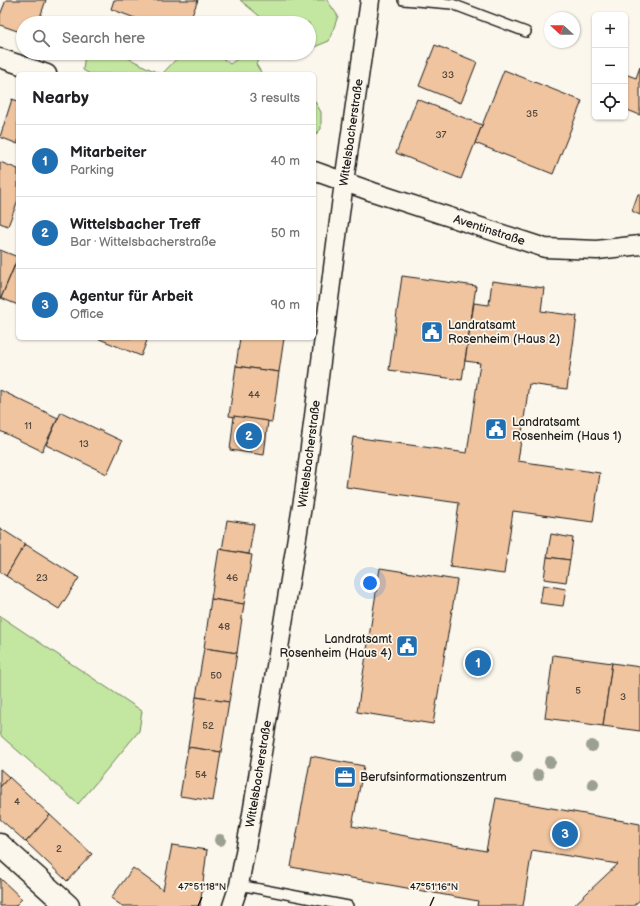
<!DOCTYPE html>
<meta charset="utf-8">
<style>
body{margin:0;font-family:"Balsamiq Sans",sans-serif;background:#f6f6f6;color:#202124}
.controls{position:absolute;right:12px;top:12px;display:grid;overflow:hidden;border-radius:6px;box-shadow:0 1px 3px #0004}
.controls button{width:36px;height:36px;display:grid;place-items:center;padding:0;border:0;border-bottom:1px solid #e0e0e0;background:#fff;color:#202124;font:20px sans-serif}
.compass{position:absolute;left:544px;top:12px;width:36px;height:36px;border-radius:50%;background:#fff;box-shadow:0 1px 3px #0004;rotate:291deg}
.you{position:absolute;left:370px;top:583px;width:14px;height:14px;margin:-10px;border:3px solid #fff;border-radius:50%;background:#1a73e8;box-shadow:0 0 0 6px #1a73e833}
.badge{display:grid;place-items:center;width:26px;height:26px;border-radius:50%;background:#1f6fb2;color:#fff;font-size:13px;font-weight:700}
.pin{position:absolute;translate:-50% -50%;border:2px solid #fff;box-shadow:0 1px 4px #0006}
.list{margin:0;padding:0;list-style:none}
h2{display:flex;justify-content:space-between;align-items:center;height:52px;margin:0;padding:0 16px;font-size:17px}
h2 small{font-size:13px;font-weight:400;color:#757577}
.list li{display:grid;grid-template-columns:26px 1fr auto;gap:12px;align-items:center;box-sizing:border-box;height:72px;padding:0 16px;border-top:1px solid #e0e0e0}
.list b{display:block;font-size:15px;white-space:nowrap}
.list p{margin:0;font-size:13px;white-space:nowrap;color:#757577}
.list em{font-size:13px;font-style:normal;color:#757577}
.icon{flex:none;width:22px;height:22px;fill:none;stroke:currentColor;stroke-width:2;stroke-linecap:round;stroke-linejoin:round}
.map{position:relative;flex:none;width:640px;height:906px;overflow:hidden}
.search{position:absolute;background:#fff;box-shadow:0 1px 3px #0004;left:16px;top:16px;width:300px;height:44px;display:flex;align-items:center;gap:10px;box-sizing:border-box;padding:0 14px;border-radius:22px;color:#757577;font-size:15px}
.panel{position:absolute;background:#fff;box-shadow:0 1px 3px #0004;left:16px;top:72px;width:300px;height:268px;border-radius:6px}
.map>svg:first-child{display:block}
</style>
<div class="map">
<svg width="640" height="906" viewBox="0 0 640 906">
<rect width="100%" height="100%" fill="#fbf7ec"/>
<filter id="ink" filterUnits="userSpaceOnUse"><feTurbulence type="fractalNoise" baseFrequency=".025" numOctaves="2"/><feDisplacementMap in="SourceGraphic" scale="8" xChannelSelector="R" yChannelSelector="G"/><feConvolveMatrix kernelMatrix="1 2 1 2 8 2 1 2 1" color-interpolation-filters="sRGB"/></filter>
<g filter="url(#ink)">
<g fill="#c3e6a0" stroke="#70815e">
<path d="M240,0H327L338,16L329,41L312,48L309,46V23H262L263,19Z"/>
<path d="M85,53H118L160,74H90L83,70Z"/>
<path d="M182,53H216L230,64L246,53H262L256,64L262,74H162Z"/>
<path d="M314,100L321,112V129L314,136Z"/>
<path d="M0,616L142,711L139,731L78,804L0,735Z"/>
</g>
<g fill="#efc49f" stroke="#1c1c1c">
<path d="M6,0H46L38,23H23V33L0,25V15Z"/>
<path d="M114,0H198L189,23H148L111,9Z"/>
<path d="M435,45L477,62L461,103L419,86Z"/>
<path d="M640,67V115L625,109V74L636,78Z"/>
<path d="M504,70L582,101L553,174L475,143Z"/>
<path d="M12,99L18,101V144L0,137Z"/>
<path d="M417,99L482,125L461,179L396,153Z"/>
<path d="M0,162L18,169V200L8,226L0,223Z"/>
<path d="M638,194H640V215L632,211Z"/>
<path d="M0,250L18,257L1,298H0Z"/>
<path d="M18,258V305L1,298Z"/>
<path d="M402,276L476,286L462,380L389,370Z"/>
<path d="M492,281L544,288L541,311L577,316L567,389L529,384L518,461L600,473L593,522L513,511L504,574L450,567L459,503L346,487L353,437L467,453L480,363L465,361L474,303L489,305Z"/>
<path d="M97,338H148L141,356Z"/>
<path d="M240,338H284L279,372L236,366Z"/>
<path d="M236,366L279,372L272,422L229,416Z"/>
<path d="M0,390L58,418L42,451L0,431Z"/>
<path d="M61,412L122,441L107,474L46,445Z"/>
<path d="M234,416L268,421L264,455L230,450Z"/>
<path d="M227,520L254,524L249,554L222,550Z"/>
<path d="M0,528L25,544L6,576L0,572Z"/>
<path d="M551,534L573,538L570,560L547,557Z"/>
<path d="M25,544L79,578L59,609L6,576Z"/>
<path d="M219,549L252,555L244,604L211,599Z"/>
<path d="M547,557L570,560L566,582L544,579Z"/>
<path d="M380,568L457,580L433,724L357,712Z"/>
<path d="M543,585L566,589L563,606L540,603Z"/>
<path d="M211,599L244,604L237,653L204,648Z"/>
<path d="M204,648L237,653L229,702L196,697Z"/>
<path d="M553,655L612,663L603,726L545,718Z"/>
<path d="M612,663L640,667V731L603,726Z"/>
<path d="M196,697L229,702L221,752L188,747Z"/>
<path d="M188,747L221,752L213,801L180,796Z"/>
<path d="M311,756L364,766L352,826L486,851L496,798L640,824V900L633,906H573L618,864L532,850L523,906H477L478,901L291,867Z"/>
<path d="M0,769L9,777L0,787Z"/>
<path d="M9,777L50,815L26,842L0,819V787Z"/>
<path d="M50,815L92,854L67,881L26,842Z"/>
<path d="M172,845L207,850L200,906H122L111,898L133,868L163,890Z"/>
<path d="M0,878L22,899L15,906H0Z"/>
</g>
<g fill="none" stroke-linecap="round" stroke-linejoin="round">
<g stroke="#1c1c1c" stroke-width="12">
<g id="service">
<path d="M403,0L452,4L526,32"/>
<path d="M239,885L348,906"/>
</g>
</g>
<g stroke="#1c1c1c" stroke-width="21">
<g id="minor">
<path d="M0,58L47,74"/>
<path id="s1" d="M314,171L373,192L545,248L597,250L640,245"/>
<path id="s2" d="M232,906L239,885L252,814L304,494L344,182L370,0"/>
</g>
</g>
<g stroke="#1c1c1c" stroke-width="25">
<path id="secondary" d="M0,845L68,906"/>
</g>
<use href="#service" stroke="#fbf7ec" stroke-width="9"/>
<use href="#minor" stroke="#fbf7ec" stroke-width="18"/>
<use href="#secondary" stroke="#fbf7ec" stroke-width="22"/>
</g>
<g fill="#9ca090">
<circle cx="592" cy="746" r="6"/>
<circle cx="517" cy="756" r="6"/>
<circle cx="550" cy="762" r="6"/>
<circle cx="538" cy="775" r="6"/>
<circle cx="593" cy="784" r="6"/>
<circle cx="220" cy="840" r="6"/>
</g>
</g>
<path fill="none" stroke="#1c1c1c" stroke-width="1.5" d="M198,906L202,897M430,906L434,897"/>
<defs>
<g id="civic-square" transform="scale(1.15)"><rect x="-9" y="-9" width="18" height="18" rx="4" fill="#1f6fb2" stroke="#fbf7ec"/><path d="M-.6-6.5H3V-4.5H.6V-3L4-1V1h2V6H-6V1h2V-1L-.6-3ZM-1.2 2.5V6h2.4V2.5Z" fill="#fff"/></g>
<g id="office-square" transform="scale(1.15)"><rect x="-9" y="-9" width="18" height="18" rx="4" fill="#1f6fb2" stroke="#fbf7ec"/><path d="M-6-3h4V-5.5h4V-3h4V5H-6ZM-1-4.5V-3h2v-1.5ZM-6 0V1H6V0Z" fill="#fff"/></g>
</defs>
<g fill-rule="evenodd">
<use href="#civic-square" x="432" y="332"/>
<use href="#civic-square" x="496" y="429"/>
<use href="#civic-square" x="407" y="646"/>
<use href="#office-square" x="345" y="777"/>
</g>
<g text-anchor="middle" stroke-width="3.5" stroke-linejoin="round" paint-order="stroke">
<g font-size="10" fill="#51463d">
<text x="448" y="78">33</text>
<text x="532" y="117">35</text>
<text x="441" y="138">37</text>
<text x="254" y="398">44</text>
<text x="28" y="429">11</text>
<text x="84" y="447">13</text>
<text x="42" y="581">23</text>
<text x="232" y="581">46</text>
<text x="224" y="630">48</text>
<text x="216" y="679">50</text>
<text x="578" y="694">5</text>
<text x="623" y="700">3</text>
<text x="208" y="729">52</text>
<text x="201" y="778">54</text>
<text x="17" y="805">4</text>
<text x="59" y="852">2</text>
</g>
<g font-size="12" fill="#1c1c1c" stroke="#fbf7ec">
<text dy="4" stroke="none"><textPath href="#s2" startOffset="783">Wittelsbacherstraße</textPath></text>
<text dy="4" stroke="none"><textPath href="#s1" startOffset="185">Aventinstraße</textPath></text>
<text dy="4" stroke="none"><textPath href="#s2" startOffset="459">Wittelsbacherstraße</textPath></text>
<text dy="4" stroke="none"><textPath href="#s2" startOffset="135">Wittelsbacherstraße</textPath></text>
</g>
<g font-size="12" fill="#1c1c1c" stroke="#fbf7ec" text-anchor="start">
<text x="448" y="329">Landratsamt<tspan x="448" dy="14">Rosenheim (Haus 2)</tspan></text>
<text x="512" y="426">Landratsamt<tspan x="512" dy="14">Rosenheim (Haus 1)</tspan></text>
<text x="392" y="643" text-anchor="end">Landratsamt<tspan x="392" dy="14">Rosenheim (Haus 4)</tspan></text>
<text x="360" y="781">Berufsinformationszentrum</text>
</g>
</g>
<g font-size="10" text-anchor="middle" fill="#1c1c1c" stroke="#fbf7ec" stroke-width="3.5" stroke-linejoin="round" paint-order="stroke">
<text x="202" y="890">47°51'18"N</text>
<text x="434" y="890">47°51'16"N</text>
</g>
</svg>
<div class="controls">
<button>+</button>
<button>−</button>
<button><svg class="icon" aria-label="locate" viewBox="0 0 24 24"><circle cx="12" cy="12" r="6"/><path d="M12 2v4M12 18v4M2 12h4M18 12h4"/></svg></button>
</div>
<svg class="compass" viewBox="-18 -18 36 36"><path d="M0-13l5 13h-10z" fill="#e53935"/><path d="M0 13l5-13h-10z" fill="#757577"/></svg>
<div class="you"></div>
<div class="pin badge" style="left:478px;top:663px">1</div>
<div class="pin badge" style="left:249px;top:436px">2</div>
<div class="pin badge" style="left:565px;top:834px">3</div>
<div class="search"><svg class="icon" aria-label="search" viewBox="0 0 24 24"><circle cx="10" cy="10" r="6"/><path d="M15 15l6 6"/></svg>Search here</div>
<section class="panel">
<h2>Nearby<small>3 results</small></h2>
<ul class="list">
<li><span class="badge">1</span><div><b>Mitarbeiter</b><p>Parking</p></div><em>40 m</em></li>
<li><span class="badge">2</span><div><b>Wittelsbacher Treff</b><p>Bar · Wittelsbacherstraße</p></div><em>50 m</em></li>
<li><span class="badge">3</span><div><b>Agentur für Arbeit</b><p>Office</p></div><em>90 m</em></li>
</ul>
</section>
</div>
